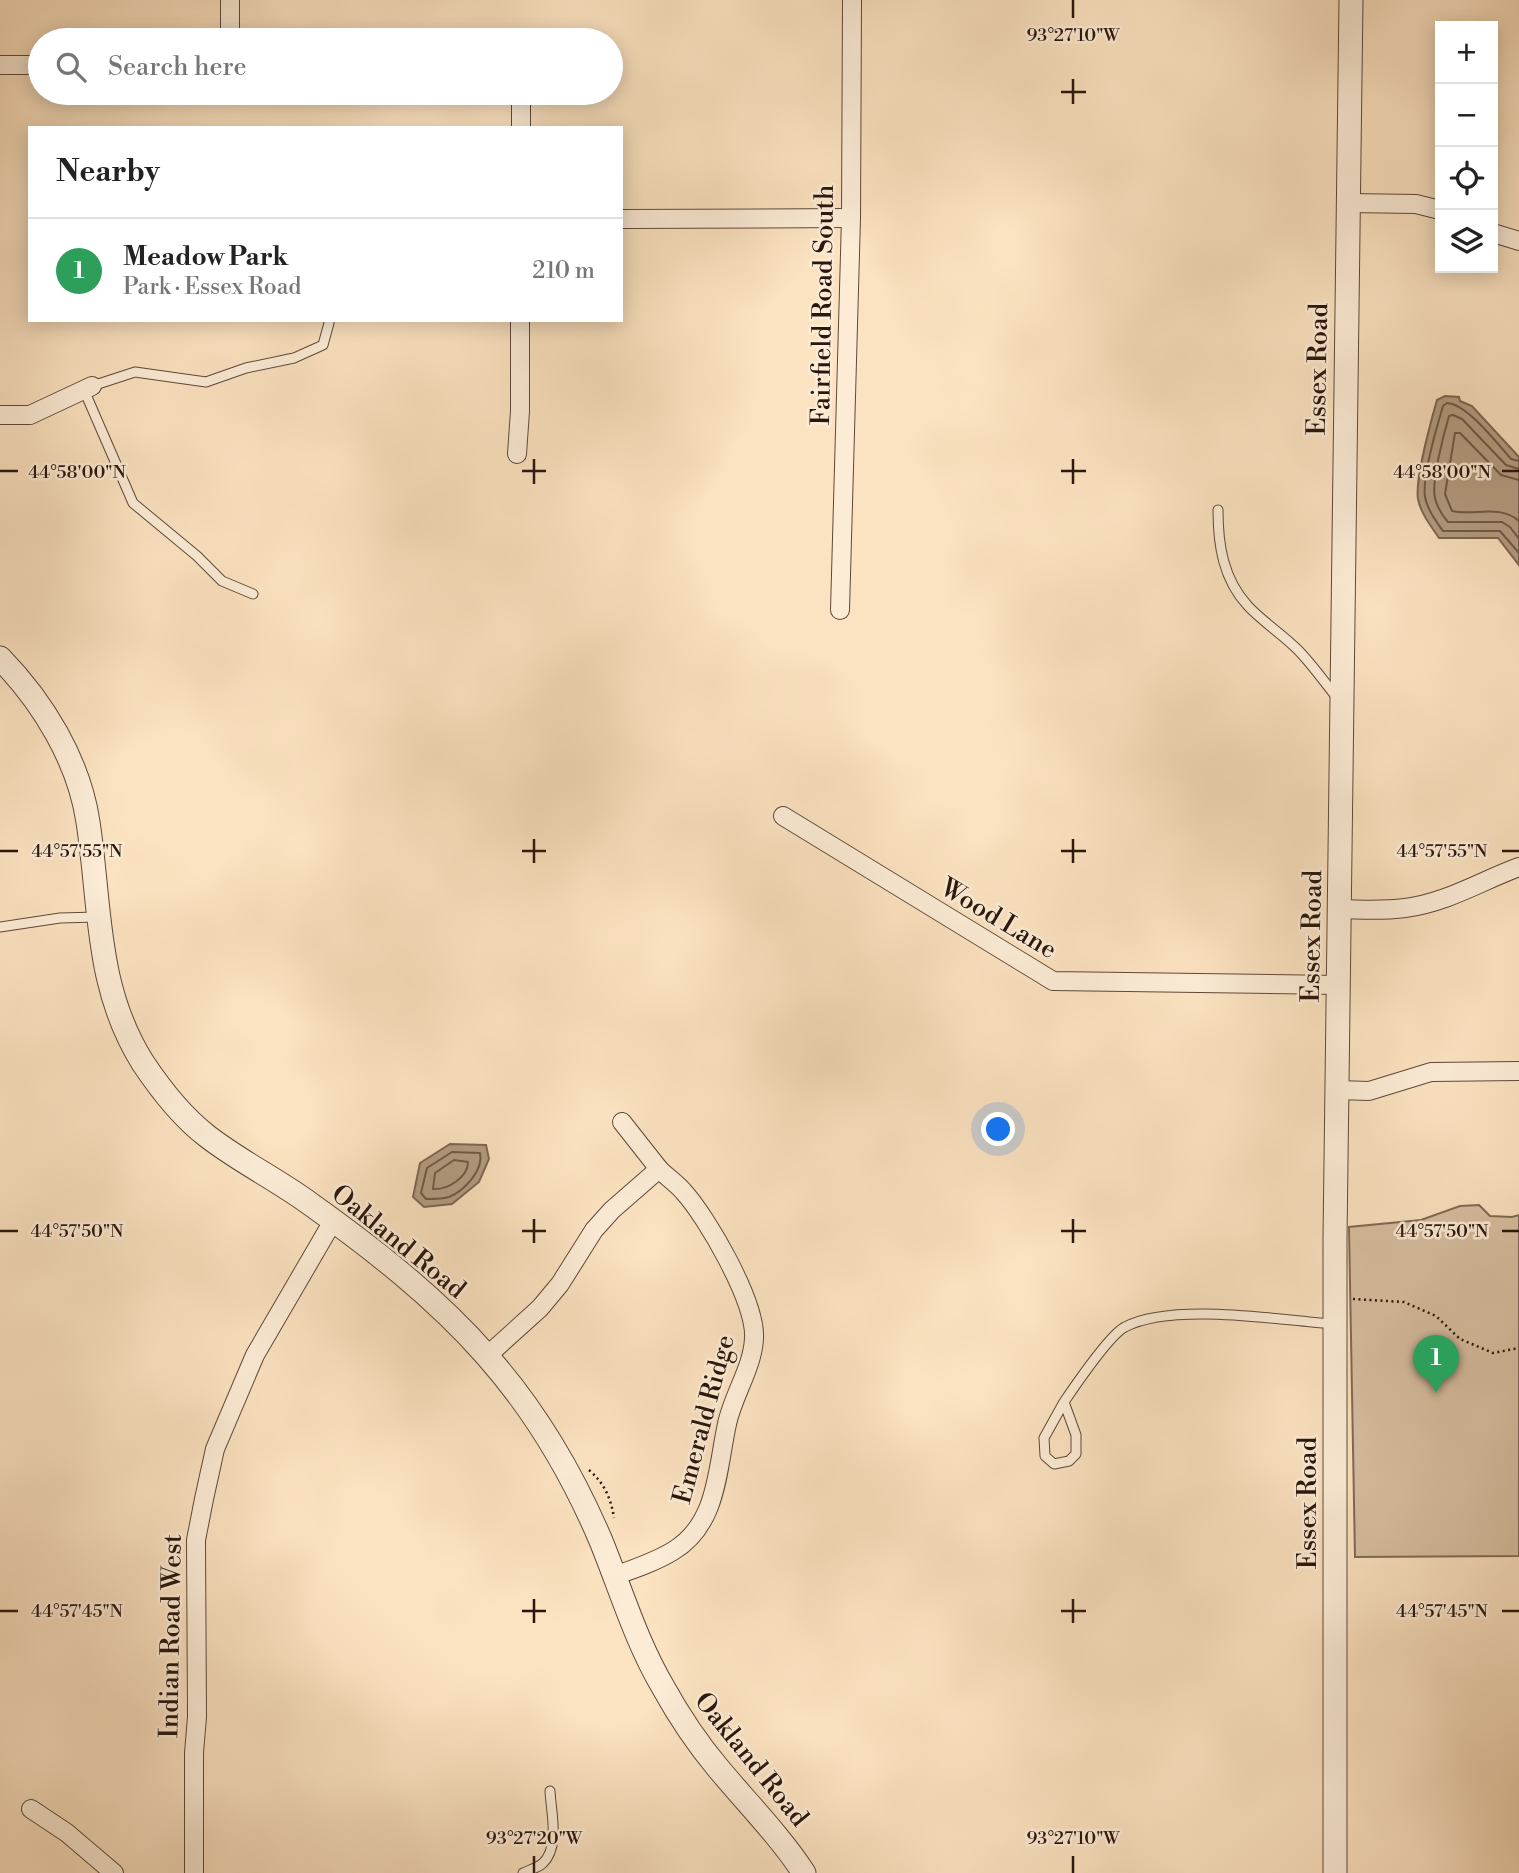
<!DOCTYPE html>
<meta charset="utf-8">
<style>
body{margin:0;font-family:"Libre Bodoni",serif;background:#f2f2f2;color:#222}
.controls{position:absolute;right:21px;top:21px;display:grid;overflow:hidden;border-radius:0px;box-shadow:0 4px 18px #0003}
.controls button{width:63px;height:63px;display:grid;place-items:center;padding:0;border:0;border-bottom:2px solid #e0e0e0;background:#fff;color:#222;font:35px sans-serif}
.you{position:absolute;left:999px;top:1130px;width:24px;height:24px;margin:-18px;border:5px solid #fff;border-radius:50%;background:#1a73e8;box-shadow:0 0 0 10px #1a73e833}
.badge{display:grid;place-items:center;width:46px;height:46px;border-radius:50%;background:#111827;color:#fff;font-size:23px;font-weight:700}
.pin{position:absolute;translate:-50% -58px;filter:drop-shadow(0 2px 4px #0008)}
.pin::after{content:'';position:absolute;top:37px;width:24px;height:21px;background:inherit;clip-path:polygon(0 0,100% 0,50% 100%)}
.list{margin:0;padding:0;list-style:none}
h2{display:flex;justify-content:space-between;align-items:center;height:91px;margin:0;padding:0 28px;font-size:30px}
h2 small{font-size:23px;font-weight:400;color:#767676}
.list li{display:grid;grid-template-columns:46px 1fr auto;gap:21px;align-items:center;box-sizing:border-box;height:105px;padding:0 28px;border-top:2px solid #e0e0e0}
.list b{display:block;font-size:26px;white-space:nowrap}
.list p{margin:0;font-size:23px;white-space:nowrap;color:#767676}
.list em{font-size:23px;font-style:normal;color:#767676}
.icon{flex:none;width:38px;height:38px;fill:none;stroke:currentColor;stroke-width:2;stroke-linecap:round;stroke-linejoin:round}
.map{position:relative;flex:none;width:1519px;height:1873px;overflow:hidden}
.search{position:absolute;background:#fff;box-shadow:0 4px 18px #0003;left:28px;top:28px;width:595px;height:77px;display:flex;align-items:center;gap:18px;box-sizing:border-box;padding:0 24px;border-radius:38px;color:#767676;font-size:26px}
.panel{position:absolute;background:#fff;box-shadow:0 4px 18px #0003;left:28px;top:126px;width:595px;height:196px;border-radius:0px}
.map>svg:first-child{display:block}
</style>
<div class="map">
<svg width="1519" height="1873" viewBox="0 0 1519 1873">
<rect width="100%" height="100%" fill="#fbe2c0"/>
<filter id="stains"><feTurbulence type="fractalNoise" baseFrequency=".00286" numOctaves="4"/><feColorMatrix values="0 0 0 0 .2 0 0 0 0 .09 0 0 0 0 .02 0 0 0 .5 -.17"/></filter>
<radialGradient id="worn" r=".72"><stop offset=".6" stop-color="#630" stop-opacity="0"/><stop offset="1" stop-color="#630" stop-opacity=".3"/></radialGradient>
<path fill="#d7bfa1" stroke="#806a56" stroke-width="2" d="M1479,1205L1490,1216L1512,1217L1519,1215V1556L1355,1557L1349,1227L1421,1220L1460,1206Z"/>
<g fill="#b49d83" stroke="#7d6753" stroke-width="2">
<path d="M1445,396L1459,397L1460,401L1472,406L1519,457V565L1498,538H1439C1431,526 1421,514 1418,499C1415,480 1431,421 1437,400Z"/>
<path d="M450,1144L486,1145L489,1159L479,1182L452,1204L424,1207L413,1197L420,1163Z"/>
</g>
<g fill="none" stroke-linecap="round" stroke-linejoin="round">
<g stroke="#6f5a48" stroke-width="2">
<path d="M1519,461L1511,459C1497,443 1467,404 1447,403L1443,406C1437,426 1422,478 1425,497C1427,509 1436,521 1443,531H1500L1519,553"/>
<path d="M1519,469L1506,465L1462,419L1453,415L1449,416C1444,433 1431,482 1435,498C1437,507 1442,515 1448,522H1502L1510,527L1519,539"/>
<path d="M1519,480L1501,475L1460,433H1455L1445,494L1452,511C1474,516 1500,504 1519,521"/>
<path d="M452,1152L480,1153C484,1170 464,1191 449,1197C443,1199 433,1199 426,1199L421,1193L427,1168Z"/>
<path d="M454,1160L468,1162C468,1177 448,1190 433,1189L435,1173Z"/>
</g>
<g stroke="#5e4939" stroke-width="11">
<g id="service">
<path d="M92,386L135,372L206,382L246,368L294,358L323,345L329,323"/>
<path d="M84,390L133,503L197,556L222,581L253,594"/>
<path d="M1218,510C1218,545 1223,579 1248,606C1263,622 1282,634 1297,649C1312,664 1325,683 1338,699"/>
<path d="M0,927L60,918L97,917"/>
<path d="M1064,1402L1044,1438L1045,1456L1054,1464L1069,1461L1076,1454V1435L1064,1402C1075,1386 1109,1335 1125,1327C1172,1302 1279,1320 1333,1324"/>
<path d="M523,1873C529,1870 538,1868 543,1863C560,1847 551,1812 550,1791"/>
</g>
</g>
<g stroke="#5e4939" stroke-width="20">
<g id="minor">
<path d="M227,40L230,33V0"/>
<path d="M0,65H40"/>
<path d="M521,93V128"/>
<path d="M1348,203L1416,204L1440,210"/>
<path d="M621,219L851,218"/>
<path d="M1493,233L1519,241"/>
<path d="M0,415H30L92,386"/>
<path d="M517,454L520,411V320"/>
<path d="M840,610L851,218L852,0"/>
<path d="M783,816L1053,981L1338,985"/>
<path d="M1339,909C1361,910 1383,911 1405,908C1446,903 1481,881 1519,867"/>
<path d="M1337,1090L1369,1091L1431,1072L1519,1071"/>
<path d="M622,1122L659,1169"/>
<path d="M487,1356L540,1308L560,1284L594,1230L612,1210L659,1169C667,1177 676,1183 683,1191C707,1217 756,1302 754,1338C753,1367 733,1395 727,1424C717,1469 718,1524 673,1551C655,1562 634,1569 614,1576"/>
<path d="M31,1809L67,1833L114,1873"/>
<path d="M194,1873V1753L197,1717L196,1540L204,1499L215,1449L255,1355L333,1221"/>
</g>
</g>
<g stroke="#5e4939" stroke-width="25">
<g id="tertiary">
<path d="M0,658C43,702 79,761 88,822C101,907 95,987 143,1063C161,1090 181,1116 207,1136C239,1161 276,1179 309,1203C372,1248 434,1296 486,1355C534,1409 573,1475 601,1541C621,1590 636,1641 663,1687C679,1716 697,1743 718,1768C747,1803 779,1835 804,1873"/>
<path d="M1335,1873V1239L1351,0"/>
</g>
</g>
<g stroke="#2a160c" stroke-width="2.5" stroke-dasharray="2 3.5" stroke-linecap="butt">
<path d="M1353,1299L1404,1302L1436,1316L1460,1339L1493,1353L1519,1348"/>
<path d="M589,1470C604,1483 611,1498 614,1518"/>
</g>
<use href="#service" stroke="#fcecd6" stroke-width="9"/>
<use href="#minor" stroke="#fcecd6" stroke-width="18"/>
<use href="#tertiary" stroke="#fcecd6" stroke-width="23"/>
</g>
<path fill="none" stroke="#2a160c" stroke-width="2.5" d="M1073,0V18M1073,79V104M1061,92H1086M534,459V484M1073,459V484M0,471H18M522,471H546M1061,471H1086M1502,471H1519M534,839V863M1073,839V863M0,851H18M522,851H546M1061,851H1086M1502,851H1519M534,1219V1243M1073,1219V1243M0,1231H18M522,1231H546M1061,1231H1086M1502,1231H1519M534,1599V1623M1073,1599V1623M0,1611H18M522,1611H546M1061,1611H1086M1502,1611H1519M534,1856V1873M1073,1856V1873"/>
<g text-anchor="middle" stroke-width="5" stroke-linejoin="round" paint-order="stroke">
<g font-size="26" fill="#2a160c" stroke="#fcecd6">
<text transform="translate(822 305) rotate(-89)" y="9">Fairfield Road South</text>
<text transform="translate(1317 369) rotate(-89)" y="9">Essex Road</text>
<text transform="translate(999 918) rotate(31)" y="9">Wood Lane</text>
<text transform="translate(1311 936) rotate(-89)" y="9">Essex Road</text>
<text transform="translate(399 1241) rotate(39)" y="9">Oakland Road</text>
<text transform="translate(703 1419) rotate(-75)" y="9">Emerald Ridge</text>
<text transform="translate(1307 1503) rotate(-90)" y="9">Essex Road</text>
<text transform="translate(170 1636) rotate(-89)" y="9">Indian Road West</text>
<text transform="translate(752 1759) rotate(51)" y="9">Oakland Road</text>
</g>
</g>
<g font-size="18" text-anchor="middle" fill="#2a160c" stroke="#fcecd6" stroke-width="5" stroke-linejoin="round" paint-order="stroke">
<text x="1073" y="41">93°27'10"W</text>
<text x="77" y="478">44°58'00"N</text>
<text x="1442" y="478">44°58'00"N</text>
<text x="77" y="857">44°57'55"N</text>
<text x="1442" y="857">44°57'55"N</text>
<text x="77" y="1237">44°57'50"N</text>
<text x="1442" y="1237">44°57'50"N</text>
<text x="77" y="1617">44°57'45"N</text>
<text x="1442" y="1617">44°57'45"N</text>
<text x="534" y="1844">93°27'20"W</text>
<text x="1073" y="1844">93°27'10"W</text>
</g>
<rect width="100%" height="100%" filter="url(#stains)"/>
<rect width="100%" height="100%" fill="url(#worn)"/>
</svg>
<div class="controls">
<button>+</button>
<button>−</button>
<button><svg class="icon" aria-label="locate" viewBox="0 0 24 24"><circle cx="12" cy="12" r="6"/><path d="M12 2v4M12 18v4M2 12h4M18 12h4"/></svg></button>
<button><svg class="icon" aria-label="layers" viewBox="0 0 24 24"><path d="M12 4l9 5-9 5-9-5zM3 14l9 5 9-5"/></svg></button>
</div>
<div class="you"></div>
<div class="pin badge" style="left:1436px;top:1393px;background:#2e9e5b">1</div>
<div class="search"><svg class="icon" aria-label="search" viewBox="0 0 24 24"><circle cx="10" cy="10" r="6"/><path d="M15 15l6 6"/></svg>Search here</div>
<section class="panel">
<h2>Nearby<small></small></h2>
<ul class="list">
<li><span class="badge" style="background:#2e9e5b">1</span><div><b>Meadow Park</b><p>Park · Essex Road</p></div><em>210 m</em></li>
</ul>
</section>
</div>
